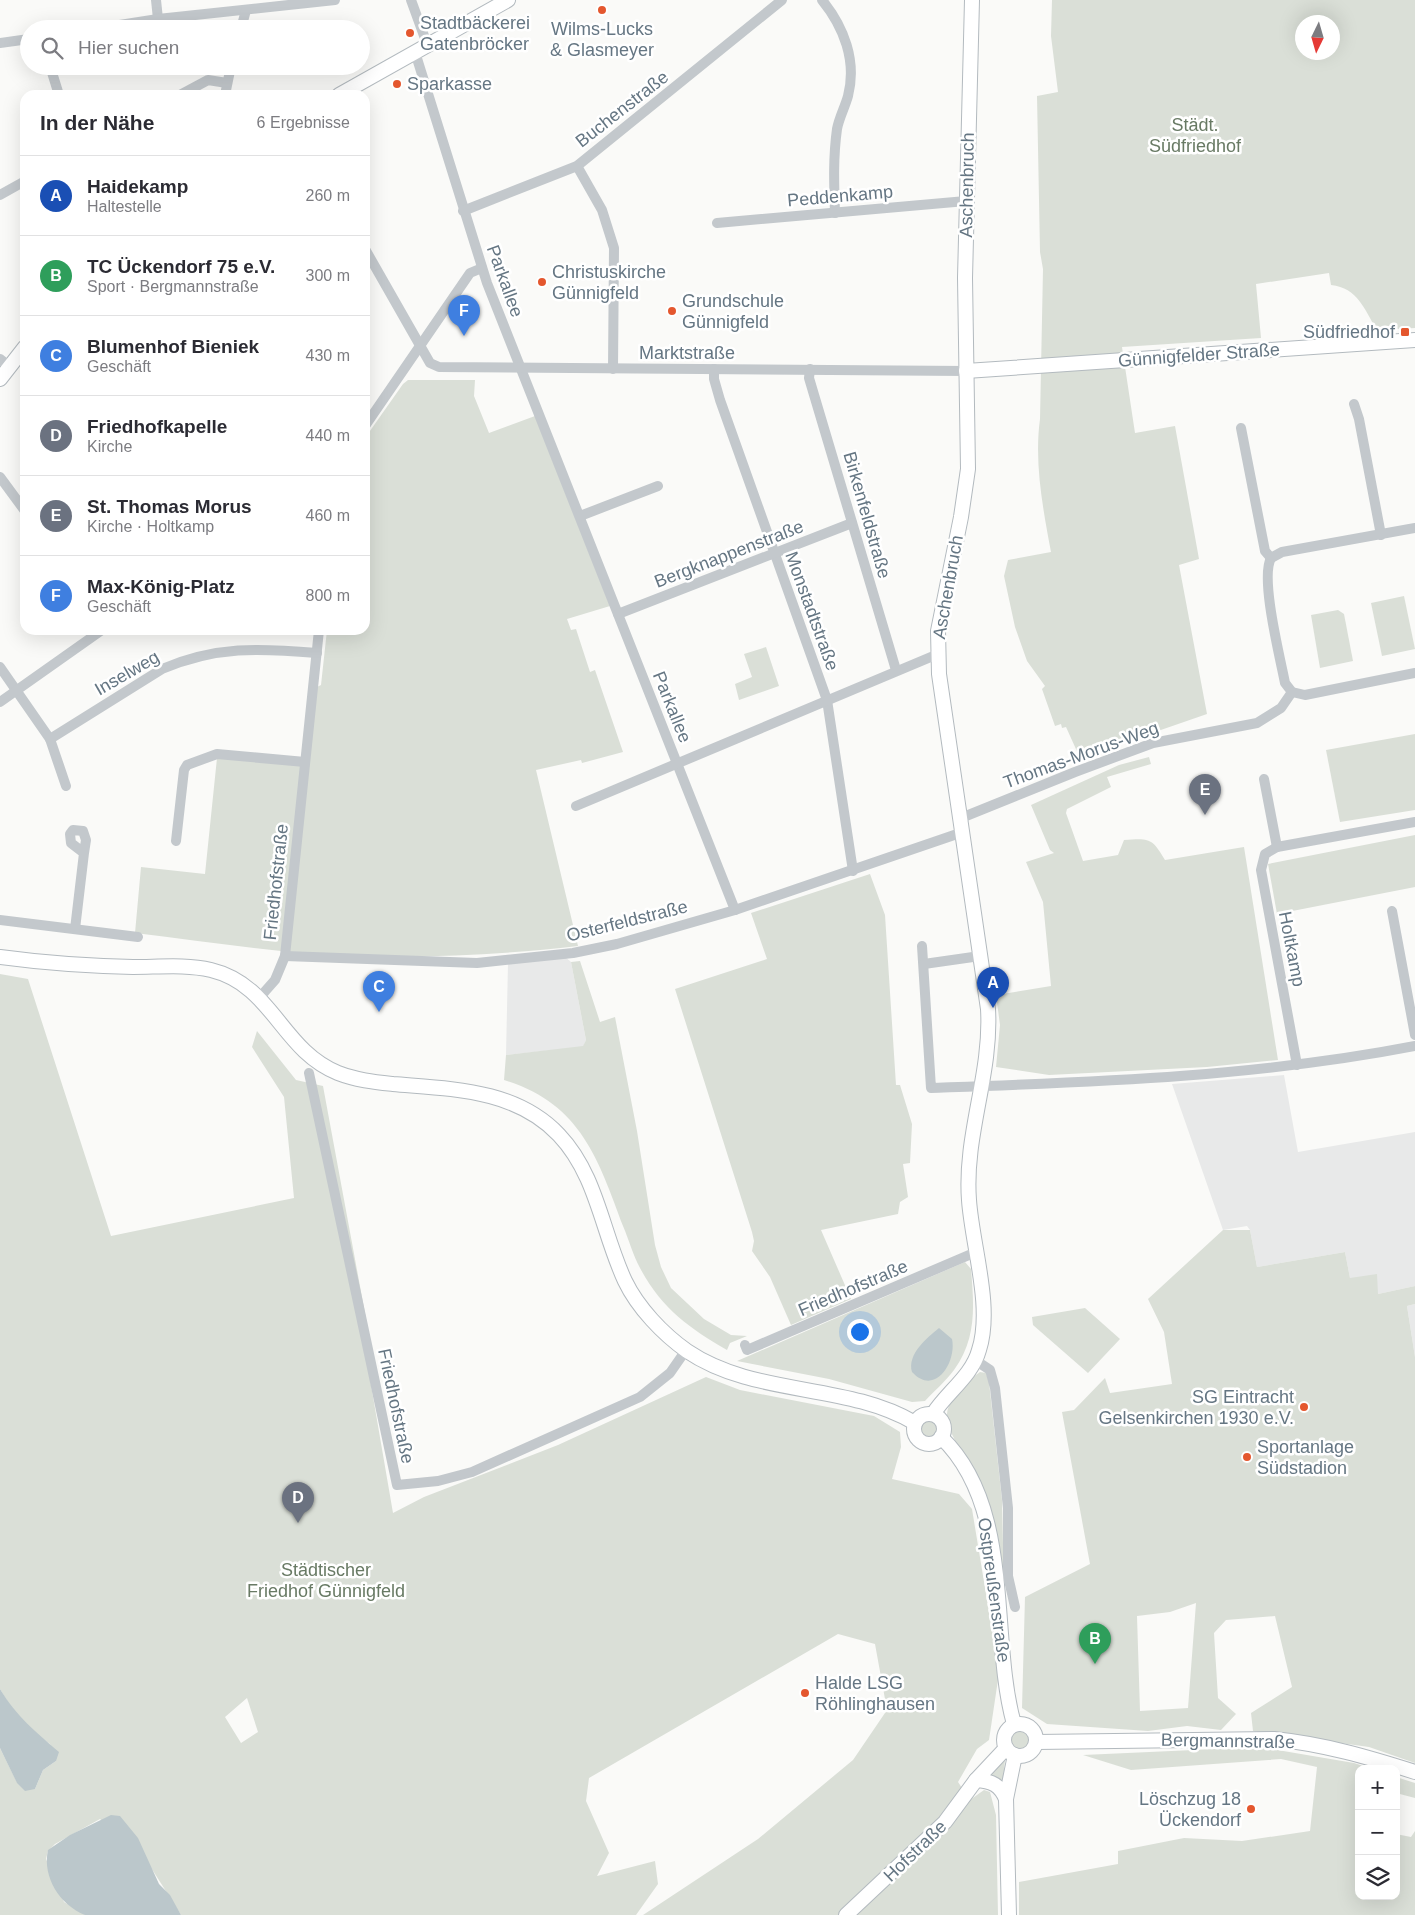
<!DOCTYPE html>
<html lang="de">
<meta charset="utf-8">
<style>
body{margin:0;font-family:Arial,sans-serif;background:#f7f7f7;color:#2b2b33}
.controls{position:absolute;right:15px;bottom:15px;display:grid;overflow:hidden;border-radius:10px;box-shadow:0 5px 20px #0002}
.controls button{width:45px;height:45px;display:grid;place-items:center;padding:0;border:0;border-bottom:1px solid #e1e1e2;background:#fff;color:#2b2b33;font:25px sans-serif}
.compass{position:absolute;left:1295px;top:15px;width:45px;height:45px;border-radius:50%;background:#fff;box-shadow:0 5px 20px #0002;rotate:185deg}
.you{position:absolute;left:859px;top:1331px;width:18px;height:18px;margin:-12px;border:4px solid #fff;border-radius:50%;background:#1a73e8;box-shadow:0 0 0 8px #1a73e833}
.badge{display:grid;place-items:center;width:32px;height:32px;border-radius:50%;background:#e4572e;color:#fff;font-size:16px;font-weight:700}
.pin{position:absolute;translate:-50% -41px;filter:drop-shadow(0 1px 2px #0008)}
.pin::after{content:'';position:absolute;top:26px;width:18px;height:15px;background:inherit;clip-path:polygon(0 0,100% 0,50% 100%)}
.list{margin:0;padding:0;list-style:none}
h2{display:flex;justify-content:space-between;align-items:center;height:65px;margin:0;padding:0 20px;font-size:21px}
h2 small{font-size:16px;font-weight:400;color:#7c7c81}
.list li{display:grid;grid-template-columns:32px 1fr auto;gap:15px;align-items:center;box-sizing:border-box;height:80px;padding:0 20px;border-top:1px solid #e1e1e2}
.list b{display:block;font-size:19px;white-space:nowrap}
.list p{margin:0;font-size:16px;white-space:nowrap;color:#7c7c81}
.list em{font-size:16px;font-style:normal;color:#7c7c81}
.icon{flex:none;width:28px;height:28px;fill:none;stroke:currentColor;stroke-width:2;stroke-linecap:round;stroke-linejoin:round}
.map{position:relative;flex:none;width:1415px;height:1915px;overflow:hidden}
.search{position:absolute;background:#fff;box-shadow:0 5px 20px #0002;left:20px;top:20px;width:350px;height:55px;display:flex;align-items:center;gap:12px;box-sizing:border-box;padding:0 18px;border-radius:28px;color:#7c7c81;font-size:19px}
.panel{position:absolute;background:#fff;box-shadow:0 5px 20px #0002;left:20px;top:90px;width:350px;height:545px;border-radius:15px}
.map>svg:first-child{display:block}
</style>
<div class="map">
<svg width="1415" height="1915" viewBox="0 0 1415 1915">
<rect width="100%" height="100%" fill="#fafaf8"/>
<g fill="#e8e9e9">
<path d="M563,955L571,962L586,1040L583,1047L506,1055L508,963Z"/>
<path d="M1284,1075L1298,1152L1415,1132V1286L1378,1294L1350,1278L1345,1252L1257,1267L1250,1230L1247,1226L1223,1230L1172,1084Z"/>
<path d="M1415,1304V1357L1407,1306Z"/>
</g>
<g fill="#dadfd7" fill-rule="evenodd">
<path d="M1052,0H1415V328L1377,330C1364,309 1358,288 1331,285L1329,273L1256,284L1261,338L1122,347L1135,433L1175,426L1199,559L1179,565L1207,714L1080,758L1066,727L1062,728L1061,724L1055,726L1042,689L1045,686L1027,661L1015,627L1004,576L1008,560L1051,552C1043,509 1034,463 1040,419L1043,269L1040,252L1037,96L1058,92L1051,36ZM1302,22H1332V52H1302Z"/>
<path d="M408,380H475L474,396L489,433L535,416L610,606L567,619L571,630L576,629L590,672L595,670L623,752L582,763L581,760L536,770L578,946C483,957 386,960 290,952C238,947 187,939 135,933L141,867L205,874L217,758L308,766L317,687L321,685L327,630H365V438L403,384Z"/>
<path d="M1404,596L1415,649L1382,656L1371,603Z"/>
<path d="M1338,610L1344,614L1353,661L1320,668L1311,615Z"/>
<path d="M766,647L779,686L739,700L735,684L752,677L744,654Z"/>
<path d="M1415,734V810L1340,822L1326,750Z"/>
<path d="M1149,757L1151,764L1107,777L1111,787L1067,809L1066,813L1083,861L1118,855L1124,840C1150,838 1152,838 1165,860L1244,847L1278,1060L1207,1067L1049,1075L996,1067L1000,1025L996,995L1051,986L1043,902L1026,862L1054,853L1050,850L1031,805L1119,765Z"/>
<path d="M1415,835V887L1277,914L1268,864Z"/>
<path d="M870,874L885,915L896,1085H900L912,1124L910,1163L903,1164L908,1197L900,1202L898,1214L821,1230L851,1299L791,1325L770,1277L752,1251L754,1241L752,1232L675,989L767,959L751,913Z"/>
<path d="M580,961L600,1022L615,1017L637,1131L655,1245L661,1267L671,1288L704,1319L731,1335L747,1336L730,1343L727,1350C689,1328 662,1309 640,1268C633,1255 629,1240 623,1226C598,1158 580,1103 504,1080L506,1055L583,1046L586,1040L571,962Z"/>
<path d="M0,974L28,979L111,1236L294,1198L284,1097L252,1047L257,1031L296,1080L323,1086L367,1324L361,1327L393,1513L424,1497L558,1445L706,1377L740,1390L874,1416L900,1432L901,1447L892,1479L959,1494L972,1509L999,1673L989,1740L977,1749L958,1782L970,1800L984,1790L990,1792L996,1815L998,1915H643L758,1839L853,1760L887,1710L875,1644L838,1634L589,1778L586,1801L609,1853L597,1876L655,1861L658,1884L636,1915H181L150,1866L100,1819L55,1844L48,1851L46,1859L64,1902L86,1915H0V1748L17,1782L35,1789L43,1770L56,1761L50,1744L35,1733L12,1709L0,1689ZM247,1698L258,1732L241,1743L225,1717Z"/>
<path d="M1223,1230H1250L1257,1267L1345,1252L1350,1278L1377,1274L1378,1294L1415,1286V1304L1407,1306L1415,1357V1763L1369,1747L1253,1731L1251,1713L1292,1687L1275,1616L1226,1620L1214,1633L1218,1698L1236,1714L1221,1730L1187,1726L1148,1731L1047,1724L1022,1708L1025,1597L1090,1564L1062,1412L1074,1410L1105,1378L1110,1393L1172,1384L1164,1332L1148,1299ZM1196,1603L1188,1708L1140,1711L1137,1616L1170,1612Z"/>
<path d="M965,1262L971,1269C974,1306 977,1338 954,1370C946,1381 934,1391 925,1401L912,1402L829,1379L737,1361Z"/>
<path d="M1085,1308L1120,1339L1088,1373L1033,1325L1032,1317Z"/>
<path d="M980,1372L986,1373L989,1382L1002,1500L1004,1586C997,1578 991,1517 987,1500C980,1473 946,1438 947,1414C948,1399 968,1380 980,1372Z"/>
<circle cx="929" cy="1429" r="8"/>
<circle cx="1020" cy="1740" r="10"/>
<path d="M1260,1747L1354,1763L1372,1769H1359V1896H1396V1834L1411,1837L1415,1831V1915H1019V1882L1118,1864V1851L1184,1838L1242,1841L1310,1831L1317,1767L1281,1759L1131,1770L1083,1755Z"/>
<path d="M1005,1760L1003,1781L989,1775L1002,1761Z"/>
<path d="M1396,1777L1415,1783V1798L1396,1793Z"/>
</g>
<g fill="#bbc7cb">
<path d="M939,1328L952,1339C957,1362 935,1397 912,1372C907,1354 927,1338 939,1328Z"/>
<path d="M0,1689C17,1717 35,1731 59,1752L56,1761L43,1770L35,1789L25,1791L17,1783L0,1748Z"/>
<path d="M111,1815L120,1816L138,1838L159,1884L170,1895L181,1915C156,1915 132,1915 108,1915C101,1915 91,1915 85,1915C60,1905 42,1877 48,1850L70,1835Z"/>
</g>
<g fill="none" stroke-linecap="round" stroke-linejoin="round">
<g stroke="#b3babf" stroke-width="16">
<g id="secondary">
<path d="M339,95L508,0"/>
<path d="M966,371L1415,340"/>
<path d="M0,379L25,347"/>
<path d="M0,957C44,963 89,966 133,967C159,967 186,964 211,970C273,985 281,1050 338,1073C356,1080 375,1082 393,1084C451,1089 516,1089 559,1135C597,1175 602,1232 625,1281C638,1308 663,1334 687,1351C755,1397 845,1382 915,1423"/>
<circle cx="929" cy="1429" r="15"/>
<path d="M933,1414C947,1392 972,1376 979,1350C993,1307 972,1245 969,1200C964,1135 992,1074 988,1009L939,674L938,631L961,517L968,469L965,278L972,0"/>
<path d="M941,1437C1015,1508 989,1635 1014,1724"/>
<circle cx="1020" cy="1740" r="16"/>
<path d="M1036,1742L1274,1739C1323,1744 1368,1757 1415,1772"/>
<path d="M976,1780C992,1781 1000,1785 1006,1799"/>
<path d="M846,1915L945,1822L976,1780L1006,1748"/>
<path d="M1009,1915L1006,1799L1015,1755"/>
</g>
</g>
<g stroke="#c3c8cc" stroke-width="10">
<path d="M156,0L158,19"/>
<path d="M411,0L427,44"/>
<path d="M822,0C844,27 857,61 848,96C845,107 839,118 837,129C833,158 834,184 835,213"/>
<path d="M94,29L158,19L335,0"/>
<path d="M241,29L246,10"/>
<path d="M0,43L29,39"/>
<path d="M415,52L487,283L735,910"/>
<path d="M50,66L59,95"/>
<path d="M180,95L208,80L227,83"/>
<path d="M225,95L231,66"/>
<path d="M577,166L602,210L614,248L613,369"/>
<path d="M0,195L25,181"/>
<path d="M463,211L577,166L782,0"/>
<path d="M717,223L966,201"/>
<path d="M365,249L430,363L439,367L966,371"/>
<path d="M0,359L10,367"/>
<path d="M714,369V379L720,400L827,700L853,871"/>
<path d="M810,369L809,378L896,670"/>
<path d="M1354,404L1359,419L1381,535"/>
<path d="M365,426L470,273L482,268"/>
<path d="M1241,428L1265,551L1271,558"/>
<path d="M0,477L25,511"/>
<path d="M580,516L658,486"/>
<path d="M1271,558C1260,578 1280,657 1285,683L1292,692L1305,695L1415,673"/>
<path d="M1271,558L1282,552L1415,528"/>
<path d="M618,614L852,523"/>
<path d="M0,667L50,739L66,786"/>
<path d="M0,702L102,630"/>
<path d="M50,739L162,669C216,646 259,648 317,653"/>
<path d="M1264,779L1277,847L1265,854L1261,870L1297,1065"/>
<path d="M576,806L938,654"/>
<path d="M961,818L1075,772L1153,743L1257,723L1281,708L1292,692"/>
<path d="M176,841L184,770L187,765L217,754L305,762"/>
<path d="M1277,847L1415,822"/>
<path d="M1392,911L1415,1035"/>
<path d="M0,920L138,937"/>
<path d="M75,929L84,853L86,840L83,831L73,830L70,834L71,843L84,853"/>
<path d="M922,946L931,1088C1093,1082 1256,1077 1415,1046"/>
<path d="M285,956L477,963L573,953L617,944L735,910L963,832"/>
<path d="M924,964L980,956"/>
<path d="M260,997L275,980L285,956L319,630"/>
<path d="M309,1073L397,1485L438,1481L472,1472L640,1397L670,1373L686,1350"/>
<path d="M745,1345L747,1350L976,1252"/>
<path d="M975,1360L990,1370L995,1388L1008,1508V1576L1015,1607"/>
</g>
<use href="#secondary" stroke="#fff" stroke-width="14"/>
</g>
<g fill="#e4572e" stroke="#fff" stroke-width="2">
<circle cx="602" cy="10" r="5"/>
<circle cx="410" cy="33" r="5"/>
<circle cx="397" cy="84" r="5"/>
<circle cx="542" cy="282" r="5"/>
<circle cx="672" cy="311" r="5"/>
<rect x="1400" y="327" width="10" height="10" rx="2.5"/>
<circle cx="1304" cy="1407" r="5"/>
<circle cx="1247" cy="1457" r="5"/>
<circle cx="805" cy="1693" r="5"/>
<circle cx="1251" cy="1809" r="5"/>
</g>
<g text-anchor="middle" stroke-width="5" stroke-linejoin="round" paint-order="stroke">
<g font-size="18" fill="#657683" stroke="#fff" text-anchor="start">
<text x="420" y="29">Stadtbäckerei<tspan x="420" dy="21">Gatenbröcker</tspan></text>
<text x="602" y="35" text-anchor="middle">Wilms-Lucks<tspan x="602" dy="21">&amp; Glasmeyer</tspan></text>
<text x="407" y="90">Sparkasse</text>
<text x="552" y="278">Christuskirche<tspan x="552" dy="21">Günnigfeld</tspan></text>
<text x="682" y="307">Grundschule<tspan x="682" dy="21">Günnigfeld</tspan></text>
<text x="1395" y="338" text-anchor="end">Südfriedhof</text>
<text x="1294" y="1403" text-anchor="end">SG Eintracht<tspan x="1294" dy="21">Gelsenkirchen 1930 e.V.</tspan></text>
<text x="1257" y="1453">Sportanlage<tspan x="1257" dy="21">Südstadion</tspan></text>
<text x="815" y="1689">Halde LSG<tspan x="815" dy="21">Röhlinghausen</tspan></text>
<text x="1241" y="1805" text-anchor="end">Löschzug 18<tspan x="1241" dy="21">Ückendorf</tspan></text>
</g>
<g font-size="18" fill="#657683" stroke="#fff">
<text transform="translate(622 109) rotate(-38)" y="6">Buchenstraße</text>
<text transform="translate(967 185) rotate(-89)" y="6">Aschenbruch</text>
<text transform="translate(840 196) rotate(-5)" y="6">Peddenkamp</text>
<text transform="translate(505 281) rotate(70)" y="6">Parkallee</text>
<text x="687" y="359">Marktstraße</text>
<text transform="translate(1199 355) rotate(-4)" y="6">Günnigfelder Straße</text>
<text transform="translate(867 515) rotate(74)" y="6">Birkenfeldstraße</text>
<text transform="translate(729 554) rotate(-21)" y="6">Bergknappenstraße</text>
<text transform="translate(948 587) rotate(-80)" y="6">Aschenbruch</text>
<text transform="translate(812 611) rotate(70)" y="6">Monstadtstraße</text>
<text transform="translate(127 673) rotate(-30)" y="6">Inselweg</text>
<text transform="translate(672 707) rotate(68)" y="6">Parkallee</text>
<text transform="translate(1081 755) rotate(-20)" y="6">Thomas-Morus-Weg</text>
<text transform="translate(276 882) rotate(-84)" y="6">Friedhofstraße</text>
<text transform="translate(627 921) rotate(-14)" y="6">Osterfeldstraße</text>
<text transform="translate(1292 949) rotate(79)" y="6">Holtkamp</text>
<text transform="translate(853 1288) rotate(-23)" y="6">Friedhofstraße</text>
<text transform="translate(396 1406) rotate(78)" y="6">Friedhofstraße</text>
<text transform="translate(994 1590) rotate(82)" y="6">Ostpreußenstraße</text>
<text transform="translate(1228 1741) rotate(1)" y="6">Bergmannstraße</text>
<text transform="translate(915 1851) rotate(-44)" y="6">Hofstraße</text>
</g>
<g font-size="18" fill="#687a64" stroke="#fff">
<text x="1195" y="131">Städt.<tspan x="1195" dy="21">Südfriedhof</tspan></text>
<text x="326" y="1576">Städtischer<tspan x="326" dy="21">Friedhof Günnigfeld</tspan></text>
</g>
</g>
</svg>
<div class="controls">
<button>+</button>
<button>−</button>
<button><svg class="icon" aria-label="layers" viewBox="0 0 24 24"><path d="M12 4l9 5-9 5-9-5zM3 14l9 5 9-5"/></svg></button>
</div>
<svg class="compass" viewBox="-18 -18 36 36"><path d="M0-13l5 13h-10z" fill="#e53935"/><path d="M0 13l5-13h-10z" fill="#7c7c81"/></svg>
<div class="you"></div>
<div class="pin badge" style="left:993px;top:1008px;background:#1a4fb4">A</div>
<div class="pin badge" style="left:1095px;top:1664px;background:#2e9e5b">B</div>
<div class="pin badge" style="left:379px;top:1012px;background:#3f7fe0">C</div>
<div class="pin badge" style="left:298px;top:1523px;background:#6b7280">D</div>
<div class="pin badge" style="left:1205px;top:815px;background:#6b7280">E</div>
<div class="pin badge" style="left:464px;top:336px;background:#3f7fe0">F</div>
<div class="search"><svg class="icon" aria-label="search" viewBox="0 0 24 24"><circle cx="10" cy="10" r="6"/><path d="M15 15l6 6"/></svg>Hier suchen</div>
<section class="panel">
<h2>In der Nähe<small>6 Ergebnisse</small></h2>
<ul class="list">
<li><span class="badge" style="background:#1a4fb4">A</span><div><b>Haidekamp</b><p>Haltestelle</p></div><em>260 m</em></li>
<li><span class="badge" style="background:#2e9e5b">B</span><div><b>TC Ückendorf 75 e.V.</b><p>Sport · Bergmannstraße</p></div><em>300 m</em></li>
<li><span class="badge" style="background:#3f7fe0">C</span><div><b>Blumenhof Bieniek</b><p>Geschäft</p></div><em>430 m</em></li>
<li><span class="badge" style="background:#6b7280">D</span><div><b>Friedhofkapelle</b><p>Kirche</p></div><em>440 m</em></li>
<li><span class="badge" style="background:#6b7280">E</span><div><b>St. Thomas Morus</b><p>Kirche · Holtkamp</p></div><em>460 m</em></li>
<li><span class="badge" style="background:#3f7fe0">F</span><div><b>Max-König-Platz</b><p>Geschäft</p></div><em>800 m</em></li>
</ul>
</section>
</div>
